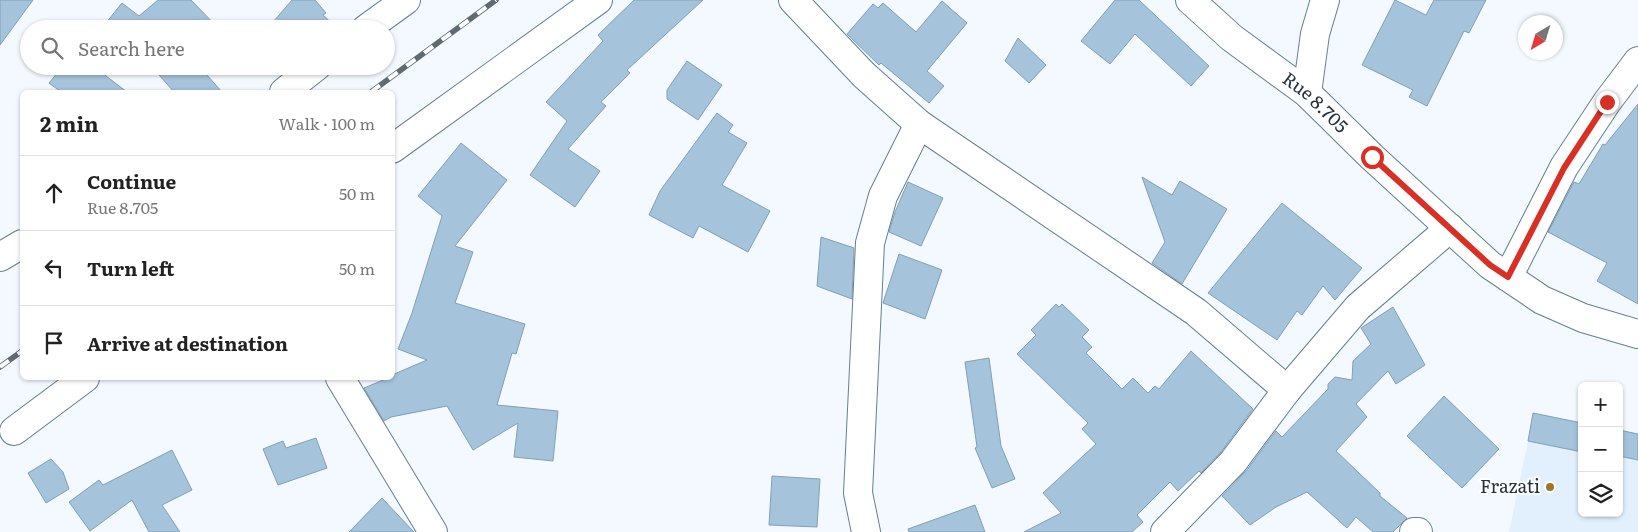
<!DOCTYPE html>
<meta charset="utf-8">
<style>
body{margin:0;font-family:Literata,serif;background:#f6f6f6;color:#222}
.controls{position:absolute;right:15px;bottom:15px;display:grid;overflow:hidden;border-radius:8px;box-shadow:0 1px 4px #0004}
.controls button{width:45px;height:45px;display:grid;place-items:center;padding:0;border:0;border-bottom:1px solid #e0e0e0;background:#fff;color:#222;font:25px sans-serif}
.compass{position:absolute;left:1518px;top:15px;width:45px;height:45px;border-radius:50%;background:#fff;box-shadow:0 1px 4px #0004;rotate:218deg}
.stop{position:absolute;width:15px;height:15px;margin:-11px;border:4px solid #d93025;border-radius:50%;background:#fff}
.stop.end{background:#d93025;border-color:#fff;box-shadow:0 1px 5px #0008}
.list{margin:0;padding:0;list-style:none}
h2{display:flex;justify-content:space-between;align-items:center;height:65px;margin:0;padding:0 20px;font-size:21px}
h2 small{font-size:16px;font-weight:400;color:#767676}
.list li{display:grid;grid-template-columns:32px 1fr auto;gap:15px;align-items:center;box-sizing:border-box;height:75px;padding:0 20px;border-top:1px solid #e0e0e0}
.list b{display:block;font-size:19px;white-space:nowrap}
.list p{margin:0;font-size:16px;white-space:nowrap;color:#767676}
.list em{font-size:16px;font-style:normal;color:#767676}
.icon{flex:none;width:28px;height:28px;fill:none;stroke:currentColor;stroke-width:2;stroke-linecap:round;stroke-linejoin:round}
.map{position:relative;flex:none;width:1638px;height:532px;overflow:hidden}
.search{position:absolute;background:#fff;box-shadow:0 1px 4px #0004;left:20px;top:20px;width:375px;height:55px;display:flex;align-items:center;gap:12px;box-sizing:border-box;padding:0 18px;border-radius:28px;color:#767676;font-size:19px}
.panel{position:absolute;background:#fff;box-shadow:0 1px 4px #0004;left:20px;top:90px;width:375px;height:290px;border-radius:8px}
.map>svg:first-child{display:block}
</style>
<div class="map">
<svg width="1638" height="532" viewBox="0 0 1638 532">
<rect width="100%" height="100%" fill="#f3f9fe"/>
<path fill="#e1f0fc" d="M1528,441L1582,452V513H1619V456L1638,460V532H1509Z"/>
<g fill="#a5c3db" stroke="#829fb5">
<path d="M0,0H33L0,45Z"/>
<path d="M158,0H191L219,29H101L122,3L139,16Z"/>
<path d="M292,0H315L326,13L323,15L338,29H267Z"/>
<path d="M634,0H703L627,70L630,73L601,102L606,106L568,149L600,171L575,207L530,175L567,121L546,102L603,41L598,35Z"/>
<path d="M1115,0H1139L1209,66L1191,86L1135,34L1110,64L1081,41Z"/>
<path d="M1395,0L1426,15L1434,0H1486L1469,33L1464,31L1427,106L1409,97L1413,90L1362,65Z"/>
<path d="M942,1L967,23L927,71L944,86L929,103L881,63L879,65L847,34L873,4L878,8L883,3L916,32Z"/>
<path d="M1018,38L1046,65L1029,83L1005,61Z"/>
<path d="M687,61L722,85L698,120L667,99V90Z"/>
<path d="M63,66H93L127,92H61L49,83Z"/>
<path d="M168,66H199L222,92H174L159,75Z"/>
<path d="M1638,104V304L1597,281L1607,263L1548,232L1574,182L1579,184L1603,144L1605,145Z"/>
<path d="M717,113L733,125L728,132L747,143L722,185L770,211L748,252L699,226L693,238L649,215L660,191Z"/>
<path d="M461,143L507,180L455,246L473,252L455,303L525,324L516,354L512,353L497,405L558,411L553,461L514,457L518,423L473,450L447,406L391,417L384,421L364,388L388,378H392V375L427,360L398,349L412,313L442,216L418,196Z"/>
<path d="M1142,177L1172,195L1180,181L1227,209L1182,284L1152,263L1165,242Z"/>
<path d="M908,182L943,198L921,246L889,232L895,212Z"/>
<path d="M1282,203L1362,268L1335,300L1323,286L1302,315L1297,311L1277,340L1208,293Z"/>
<path d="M821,237L854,248L852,299L817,286Z"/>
<path d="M899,254L942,270L925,319L883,303Z"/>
<path d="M1056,304L1059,307L1062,304L1089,330L1082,337L1092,347L1086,353L1122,389L1133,378L1148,393L1155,386L1159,389L1191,351L1253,409L1221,452L1201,473L1199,471L1178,491L1170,482L1137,515L1143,522L1132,532H1024L1061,513L1043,493L1096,444L1082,429L1088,423L1017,354L1036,335L1031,330Z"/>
<path d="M1393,307L1425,365L1396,384L1388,371L1356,404L1367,417L1336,451L1380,493V496L1407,518L1393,532H1373L1356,517L1347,528L1307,492L1276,507L1250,525L1222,496L1246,471L1276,431L1282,437L1328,389V384L1335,377L1352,380L1353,361L1371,344L1361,328Z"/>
<path d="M989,358L1001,446L1015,479L992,488L975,448L977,447L965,362Z"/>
<path d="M1444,396L1499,449L1462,488L1407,436Z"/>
<path d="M1533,413L1582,423V452L1528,441Z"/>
<path d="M1619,430L1638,434V460L1619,456Z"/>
<path d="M316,438L327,468L278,485L263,449L283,441L286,448Z"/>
<path d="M172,450L192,490L162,505L180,532H149L132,500L90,531L69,502L99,480L103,485Z"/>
<path d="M51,459L63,472L69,489L46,503L28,473Z"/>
<path d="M772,476L820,479L817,527L769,525Z"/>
<path d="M382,498L414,532H349Z"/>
<path d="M975,505L985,532H909L908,529Z"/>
</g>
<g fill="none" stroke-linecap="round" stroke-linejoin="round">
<g stroke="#637f94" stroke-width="30">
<g id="street">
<path d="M793,0L864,75L919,124L1196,312L1287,390"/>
<path id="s1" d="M1190,0L1232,38L1307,93L1372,157L1490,265L1542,300L1583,318L1638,334"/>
<path d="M366,29L406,0"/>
<path d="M284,92L317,66"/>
<path d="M1307,93L1315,34L1325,0"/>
<path d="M392,149L598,0"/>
<path d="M0,257L22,244"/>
<path d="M1508,277L1564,167L1607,102L1638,61"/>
<path d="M340,378L433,532"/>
<path d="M14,431L85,378"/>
<path d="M866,532L858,493L870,243L883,196L919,124"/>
<path d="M1165,532L1233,462L1287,390L1358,307L1450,228"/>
<path d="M1414,532H1418"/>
</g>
</g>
<use href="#street" stroke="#fff" stroke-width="28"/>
<g stroke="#5f6a72" stroke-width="5.5">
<g id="rail">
<path d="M371,92L496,0"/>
<path d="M0,367L22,351"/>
</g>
</g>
<use href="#rail" stroke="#fff" stroke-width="4" stroke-dasharray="11" stroke-linecap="butt"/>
</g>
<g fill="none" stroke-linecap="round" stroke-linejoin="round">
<path stroke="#d93025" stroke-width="6" d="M1372,157L1490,265L1508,277L1564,168L1607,102"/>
</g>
<circle fill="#9e7523" stroke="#fff" stroke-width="2" cx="1550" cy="487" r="5"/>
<g text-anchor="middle" stroke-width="4" stroke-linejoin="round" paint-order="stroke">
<g font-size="18" fill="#26323b" stroke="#fff">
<text dy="6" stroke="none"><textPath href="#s1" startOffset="162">Rue 8.705</textPath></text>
</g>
<g font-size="18" fill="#26323b" stroke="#fff" text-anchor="end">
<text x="1540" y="493">Frazati</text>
</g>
</g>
</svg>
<div class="controls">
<button>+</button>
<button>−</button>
<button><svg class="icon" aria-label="layers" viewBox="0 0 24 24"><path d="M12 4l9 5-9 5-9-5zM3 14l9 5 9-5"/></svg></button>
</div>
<svg class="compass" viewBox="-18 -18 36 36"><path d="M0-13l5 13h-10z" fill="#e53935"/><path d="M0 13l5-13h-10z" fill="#767676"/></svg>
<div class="stop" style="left:1372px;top:157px"></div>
<div class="stop end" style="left:1607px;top:102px"></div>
<div class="search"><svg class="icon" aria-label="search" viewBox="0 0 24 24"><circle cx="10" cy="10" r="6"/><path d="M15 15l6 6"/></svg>Search here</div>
<section class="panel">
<h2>2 min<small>Walk · 100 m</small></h2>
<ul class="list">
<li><svg class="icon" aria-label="ahead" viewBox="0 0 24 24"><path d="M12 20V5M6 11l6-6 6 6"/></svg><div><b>Continue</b><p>Rue 8.705</p></div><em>50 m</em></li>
<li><svg class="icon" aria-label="left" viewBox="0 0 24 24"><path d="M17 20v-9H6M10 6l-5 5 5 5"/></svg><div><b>Turn left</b></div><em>50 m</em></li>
<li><svg class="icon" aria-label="arrive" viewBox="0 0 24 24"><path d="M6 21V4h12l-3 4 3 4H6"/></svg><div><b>Arrive at destination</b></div></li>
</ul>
</section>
</div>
